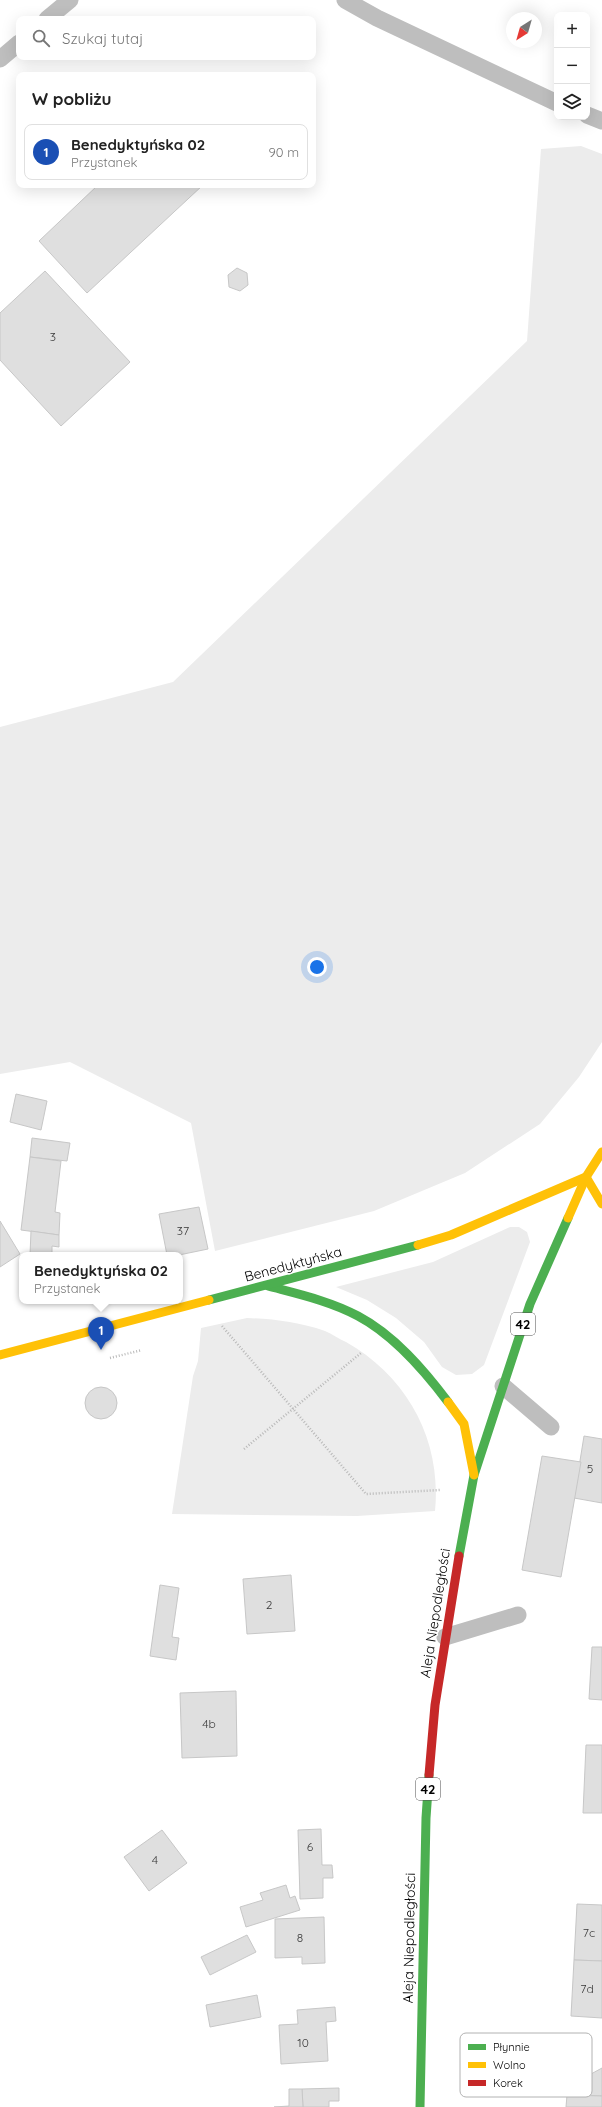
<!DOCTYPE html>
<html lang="pl">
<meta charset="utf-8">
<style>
body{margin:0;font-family:Quicksand,sans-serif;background:#f6f6f6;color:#222}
.controls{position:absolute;right:12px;top:12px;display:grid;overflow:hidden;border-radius:8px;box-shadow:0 4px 16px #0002}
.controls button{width:36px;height:36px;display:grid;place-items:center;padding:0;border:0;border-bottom:1px solid #e0e0e0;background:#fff;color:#222;font:20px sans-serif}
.compass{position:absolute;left:506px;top:12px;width:36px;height:36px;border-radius:50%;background:#fff;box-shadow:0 4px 16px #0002;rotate:217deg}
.you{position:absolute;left:317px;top:967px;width:14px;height:14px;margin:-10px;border:3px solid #fff;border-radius:50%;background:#1a73e8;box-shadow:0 0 0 6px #1a73e833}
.badge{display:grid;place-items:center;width:26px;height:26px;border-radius:50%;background:#595959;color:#fff;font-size:13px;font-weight:700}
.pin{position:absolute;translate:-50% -33px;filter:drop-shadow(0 1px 2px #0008)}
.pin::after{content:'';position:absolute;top:21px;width:14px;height:12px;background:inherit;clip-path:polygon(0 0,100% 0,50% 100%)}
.popup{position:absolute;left:19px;top:1252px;width:164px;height:52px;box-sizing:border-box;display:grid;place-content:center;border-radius:8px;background:#fff;filter:drop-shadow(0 1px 3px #0005);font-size:13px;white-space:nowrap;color:#767676}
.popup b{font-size:15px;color:#222}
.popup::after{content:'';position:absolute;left:50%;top:100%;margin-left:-8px;border:8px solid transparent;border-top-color:#fff}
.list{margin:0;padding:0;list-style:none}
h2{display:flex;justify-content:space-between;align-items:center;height:52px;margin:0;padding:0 16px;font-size:17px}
h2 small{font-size:13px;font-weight:400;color:#767676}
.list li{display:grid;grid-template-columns:26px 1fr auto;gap:12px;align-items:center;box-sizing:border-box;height:56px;margin:0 8px 8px;padding:0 8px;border:1px solid #e0e0e0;border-radius:8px}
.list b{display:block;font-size:15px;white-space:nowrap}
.list p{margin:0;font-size:13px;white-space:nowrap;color:#767676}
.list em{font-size:13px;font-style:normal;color:#767676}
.icon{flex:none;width:22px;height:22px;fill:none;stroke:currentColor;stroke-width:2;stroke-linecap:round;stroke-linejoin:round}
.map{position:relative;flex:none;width:602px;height:2107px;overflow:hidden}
.search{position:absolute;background:#fff;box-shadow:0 4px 16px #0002;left:16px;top:16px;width:300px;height:44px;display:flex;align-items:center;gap:10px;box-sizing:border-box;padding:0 14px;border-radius:8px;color:#767676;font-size:15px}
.panel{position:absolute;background:#fff;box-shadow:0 4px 16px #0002;left:16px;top:72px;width:300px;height:116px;border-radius:8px}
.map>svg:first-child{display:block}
</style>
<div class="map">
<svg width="602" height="2107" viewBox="0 0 602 2107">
<rect width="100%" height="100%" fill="#fff"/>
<g fill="#ececec">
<path d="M581,146L602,154V1042L579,1077L540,1124L465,1173L374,1211L215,1251L191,1123L70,1062L0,1074V727L173,682L527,341L541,149Z"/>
<path d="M510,1227H519L527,1232L530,1242L484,1365L472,1374L456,1375L442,1367L424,1342L396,1318L367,1300L336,1287L433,1262Z"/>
<path d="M247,1318C274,1319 299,1322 325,1331C332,1334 339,1339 346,1342C408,1377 442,1441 435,1511L357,1516L172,1514L193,1376L198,1361L201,1328Z"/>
</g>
<g fill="#dfdfdf" stroke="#c7c7c7">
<path d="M98,185H203L87,293L39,241Z"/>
<path d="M237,268L247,273L248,285L240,291L229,287L228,275Z"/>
<path d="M45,271L130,362L61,426L0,360V313Z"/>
<path d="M16,1094L47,1101L41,1130L10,1122Z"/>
<path d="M32,1138L70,1143L67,1161L30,1157Z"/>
<path d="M30,1157L61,1161L55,1212L60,1213L59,1235L21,1230Z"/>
<path d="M199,1207L208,1249L179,1255H167L159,1214Z"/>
<path d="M0,1221L20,1254L0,1267Z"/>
<path d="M31,1231L59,1235V1247L52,1246V1255H30Z"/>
<circle cx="101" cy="1403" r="16"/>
<path d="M584,1436L602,1439V1503L574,1498Z"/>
<path d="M542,1456L581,1462L561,1577L522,1570Z"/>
<path d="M291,1575L295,1631L247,1634L243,1579Z"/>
<path d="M160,1585L179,1588L172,1637L179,1638L176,1660L150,1656Z"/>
<path d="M592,1647H602V1700L589,1699Z"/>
<path d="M236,1691L237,1756L182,1758L180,1693Z"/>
<path d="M586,1745H602V1813H583Z"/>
<path d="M321,1829L322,1865H332L333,1878H323V1898L300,1899L298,1830Z"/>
<path d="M162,1830L187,1863L149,1891L124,1857Z"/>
<path d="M286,1885L290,1898L295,1896L300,1910L246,1927L240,1907L263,1900L260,1893Z"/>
<path d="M577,1904L602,1905V1961L574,1960Z"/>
<path d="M324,1917L325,1963L302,1964V1957L275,1958V1919Z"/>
<path d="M247,1935L256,1952L210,1975L201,1957Z"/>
<path d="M574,1960L602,1961V2018L571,2016Z"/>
<path d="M257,1995L261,2017L210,2027L206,2005Z"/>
<path d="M335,2007L336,2021L326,2022L328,2061L281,2064L279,2025L298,2024L297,2010Z"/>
<path d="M602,2068V2096L580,2095V2080Z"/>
<path d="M339,2088V2101H329V2107H303L302,2089Z"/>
<path d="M289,2089H302L303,2107H274L289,2106Z"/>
<path d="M567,2095L602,2096V2107H566Z"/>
</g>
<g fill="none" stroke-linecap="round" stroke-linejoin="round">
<g stroke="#b9b9b9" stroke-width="2.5" stroke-dasharray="1 2" stroke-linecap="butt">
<path d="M222,1326L366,1494L440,1490"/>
<path d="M110,1358L142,1350"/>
<path d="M244,1449L361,1353"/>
</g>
<g stroke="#bebebe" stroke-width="17">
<path d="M345,0L377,18L557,103"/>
<path d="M47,19L70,0"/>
<path d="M0,59L19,43"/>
<path d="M587,115L602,121"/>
<path d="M503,1386L551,1427"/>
<path d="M445,1637L518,1615"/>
</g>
<g stroke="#4caf50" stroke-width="9">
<path d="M268,1286C298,1294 330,1301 358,1316C394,1335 424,1370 448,1402"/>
<path d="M209,1300L418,1245"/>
<path d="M459,1556L474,1475L530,1304L568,1218"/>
<path d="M420,2107L426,1818L429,1775"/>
</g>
<g stroke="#ffc107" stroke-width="9">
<path d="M568,1218L586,1177L602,1152"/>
<path d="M418,1245L451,1235L586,1177L602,1204"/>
<path d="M0,1355L209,1300"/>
<path d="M448,1402L464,1424L474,1475"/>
</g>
<path stroke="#c62828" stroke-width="9" d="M429,1775L435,1705L459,1556"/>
</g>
<g text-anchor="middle" stroke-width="3" stroke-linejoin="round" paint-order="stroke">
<g font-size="12" fill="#383838">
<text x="53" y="341">3</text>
<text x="183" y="1235">37</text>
<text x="590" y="1473">5</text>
<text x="269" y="1609">2</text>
<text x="209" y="1728">4b</text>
<text x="310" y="1851">6</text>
<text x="155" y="1864">4</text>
<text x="589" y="1937">7c</text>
<text x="300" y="1942">8</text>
<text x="587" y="1993">7d</text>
<text x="303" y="2047">10</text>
</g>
<g fill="#fff" stroke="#4c4c4c" stroke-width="1">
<rect x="511" y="1313" width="24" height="22" rx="3"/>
<rect x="416" y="1778" width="24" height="22" rx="3"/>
</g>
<g font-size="13" font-weight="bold" fill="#000">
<text x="523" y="1329">42</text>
<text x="428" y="1794">42</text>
</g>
<g font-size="14" fill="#000" stroke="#fff">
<text transform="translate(293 1264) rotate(-15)" y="5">Benedyktyńska</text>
<text transform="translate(435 1613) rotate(-81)" y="5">Aleja Niepodległości</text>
<text transform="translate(409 1938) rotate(-89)" y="5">Aleja Niepodległości</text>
</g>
</g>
<rect x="460" y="2033" width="132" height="64" rx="6" fill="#fff" stroke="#b2b2b2" stroke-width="1"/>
<rect x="468" y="2044" width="18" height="6" fill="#4caf50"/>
<rect x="468" y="2062" width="18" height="6" fill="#ffc107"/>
<rect x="468" y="2080" width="18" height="6" fill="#c62828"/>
<g font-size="11" fill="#000">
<text x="493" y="2051">Płynnie</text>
<text x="493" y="2069">Wolno</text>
<text x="493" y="2087">Korek</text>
</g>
</svg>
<div class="controls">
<button>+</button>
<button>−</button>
<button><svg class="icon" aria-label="layers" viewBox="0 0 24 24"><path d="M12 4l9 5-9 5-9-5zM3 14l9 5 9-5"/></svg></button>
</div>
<svg class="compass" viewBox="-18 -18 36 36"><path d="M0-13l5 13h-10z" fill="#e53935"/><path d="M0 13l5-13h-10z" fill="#767676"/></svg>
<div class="you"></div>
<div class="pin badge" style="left:101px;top:1350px;background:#1a4fb4">1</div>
<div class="popup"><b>Benedyktyńska 02</b>Przystanek</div>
<div class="search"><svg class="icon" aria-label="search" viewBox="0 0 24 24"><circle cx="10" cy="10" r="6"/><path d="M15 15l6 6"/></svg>Szukaj tutaj</div>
<section class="panel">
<h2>W pobliżu<small></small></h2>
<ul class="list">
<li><span class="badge" style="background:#1a4fb4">1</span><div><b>Benedyktyńska 02</b><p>Przystanek</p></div><em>90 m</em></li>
</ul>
</section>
</div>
